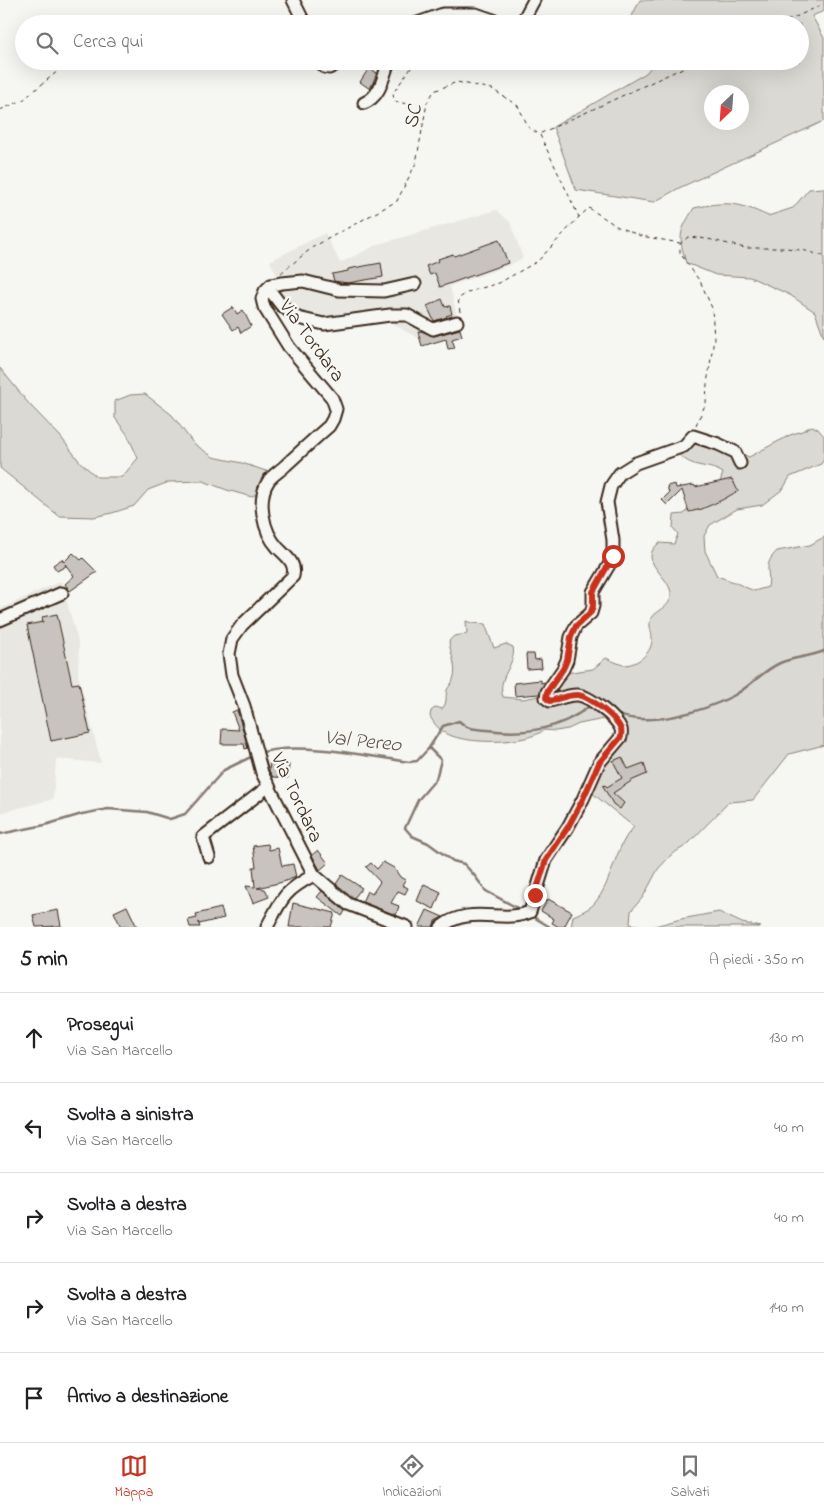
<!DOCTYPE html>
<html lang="it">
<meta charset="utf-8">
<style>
body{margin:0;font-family:"Indie Flower",sans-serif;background:#f6f6f6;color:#202124}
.compass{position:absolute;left:704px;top:85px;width:45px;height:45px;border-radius:50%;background:#fff;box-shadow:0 5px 20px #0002;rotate:205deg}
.stop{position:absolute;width:15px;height:15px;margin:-11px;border:4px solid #c8321e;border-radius:50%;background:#fff}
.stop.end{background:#c8321e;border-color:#fff;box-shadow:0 1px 5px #0008}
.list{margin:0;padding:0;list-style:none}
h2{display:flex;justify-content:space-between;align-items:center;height:65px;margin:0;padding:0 20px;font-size:21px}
h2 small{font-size:16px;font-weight:400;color:#757577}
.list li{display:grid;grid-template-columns:32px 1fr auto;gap:15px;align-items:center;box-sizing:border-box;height:90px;padding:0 20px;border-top:1px solid #e0e0e0}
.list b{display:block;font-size:19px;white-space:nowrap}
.list p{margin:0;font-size:16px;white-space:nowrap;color:#757577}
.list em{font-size:16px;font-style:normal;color:#757577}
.icon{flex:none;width:28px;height:28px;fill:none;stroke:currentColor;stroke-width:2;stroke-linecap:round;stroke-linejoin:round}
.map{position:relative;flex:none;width:824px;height:927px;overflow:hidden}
.search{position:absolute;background:#fff;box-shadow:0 5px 20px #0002;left:15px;right:15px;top:15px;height:55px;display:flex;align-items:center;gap:12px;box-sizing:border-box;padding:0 18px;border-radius:28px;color:#757577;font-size:19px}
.sheet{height:515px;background:#fff}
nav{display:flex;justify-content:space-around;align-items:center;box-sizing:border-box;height:70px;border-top:1px solid #e0e0e0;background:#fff;font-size:14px;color:#757577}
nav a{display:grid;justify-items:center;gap:2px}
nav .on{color:#c8321e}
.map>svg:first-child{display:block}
</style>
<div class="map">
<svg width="824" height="927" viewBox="0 0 824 927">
<rect width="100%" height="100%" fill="#f6f6f2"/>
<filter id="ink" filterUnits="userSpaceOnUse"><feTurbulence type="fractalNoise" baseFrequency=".02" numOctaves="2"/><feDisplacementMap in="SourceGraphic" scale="10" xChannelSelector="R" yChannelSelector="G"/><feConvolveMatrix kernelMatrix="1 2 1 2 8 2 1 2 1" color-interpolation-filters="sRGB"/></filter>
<g filter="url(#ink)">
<g fill="#e8e7e2">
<path d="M497,210L510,222L523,258L510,265L450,286L460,331L422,340L372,313L305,321L277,294L283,288L270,261L325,233L340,263L379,244Z"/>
<path d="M61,581L79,645L78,674L101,763L56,759L53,799L0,813V609Z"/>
</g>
<g fill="#dad9d3" stroke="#8a8278" fill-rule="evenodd">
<path d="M640,0H824V11L812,16L824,38V121L679,188L654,202L576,190L553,127L646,73L654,63L653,61H800V24H628ZM712,92H742V122H712Z"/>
<path d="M824,188V337L815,312L790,295L750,277L716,275L686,263C678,234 679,233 694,208C727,201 738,202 768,216L793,208L809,189Z"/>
<path d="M0,368L29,404L60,436L80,462L97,477H122L138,458L127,434L115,418V401L130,395L145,394L172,415L193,443L213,457L242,463L269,472L263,488L252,497L227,490L203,481L169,482L148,490L134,506L112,513L94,517L59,516L0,468Z"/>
<path d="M812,426L818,429L824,436V459L821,464L790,477L783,489L762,505L737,509L710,525L704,536L705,551L717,576L734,582L754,591L768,587C771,570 762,566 777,551L810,545L824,537V745L789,754L753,800L729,802L687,845L672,854L658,869L643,897L631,911L630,924L649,927H571L573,916C580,913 589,909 594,904C613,883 614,846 634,827L586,788L590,767L628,729L609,718L579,724L568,729L556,731L544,730C526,744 473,744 452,736C442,733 434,725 430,716L431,711L436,707L442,709C448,702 445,698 447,690C448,687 452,684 453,680C458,666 450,654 449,641L454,636L467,634L466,621L472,623L485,624L494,648L506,644L513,647C517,664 496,678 503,697L523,699L550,694L558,674L593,669L606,658C611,660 618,664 624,665C638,665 653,652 652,638C652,632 648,625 651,619C656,610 670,608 671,596C673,577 635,562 659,543L674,544L678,534L673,528L674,515L684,514L692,504L718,488L723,473C705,462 695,471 676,452V442L700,434L749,457L790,435L802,431Z"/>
<path d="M719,912L742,923L761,927H651L681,919Z"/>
</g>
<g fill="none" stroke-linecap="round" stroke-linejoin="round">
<g stroke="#857a71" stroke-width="2.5">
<path d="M615,713C646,729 704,711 733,696C750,687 762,671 780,663C793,657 810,657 824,651"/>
<path d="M429,748L441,760L436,779L418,800L405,828L412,836L428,843L453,861L464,864L474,875L486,891L521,910"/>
<path d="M260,753C295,741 370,756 409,762L417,761L429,748L443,726L459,721C470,731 473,728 487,730C525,735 560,730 591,705"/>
<path d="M0,834L45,825L82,814L108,809L147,812L170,819L185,814L224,770L255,755"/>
<path d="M530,915L550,927"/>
</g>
</g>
<g fill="#c8c3be" stroke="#3b2a1e">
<path d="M369,68L377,73L370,89L360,82Z"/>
<path d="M499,240L508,263L440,287L435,273L430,275L426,266L439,261L438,259L453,254L454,256Z"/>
<path d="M381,263L383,277L348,283L334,281L332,274L348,271V269Z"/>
<path d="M442,299L445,307L450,306L452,314L446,316L447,317L434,321L427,306Z"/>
<path d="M233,307L237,314L243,310L251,326L241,333L238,327L233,330L222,314Z"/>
<path d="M460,329L462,336L452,339L455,348L448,349L446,339L422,346L418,332L421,331L434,336Z"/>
<path d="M732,479L738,491L722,500L702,509L689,512L682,490L667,505L662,500L669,493L667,486L675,484L676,488L694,485L695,487Z"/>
<path d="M73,553L81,560L83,558L97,572L70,591L65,584L74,576L65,564L66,566L57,571L53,565L62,559L64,562Z"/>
<path d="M57,614L72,684L79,683L90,733L51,741L27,625L43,622L42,617Z"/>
<path d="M526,654H534L535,660L541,659L542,668L527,669Z"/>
<path d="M541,680V683L545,682L539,694L515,696L514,683Z"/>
<path d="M237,710L248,748L245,749L244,744H221L222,729L239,730L232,712Z"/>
<path d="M622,757L628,769L644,763L647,774L633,780L613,793L624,803L620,809L613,804L603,786L605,785L607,787L622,778L613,761Z"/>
<path d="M270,762L289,764L288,778L273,777L269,771Z"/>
<path d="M268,844L269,850L278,848L282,866L293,864L296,877L283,882L257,888L265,889L269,897L253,903L246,886L255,887L253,867H256L253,846Z"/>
<path d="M318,850L328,863L320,870L312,855Z"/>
<path d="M383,862L394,868L400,877L405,880L402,885L408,888L405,894L398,891L391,903L399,906L396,915L362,902L367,891L372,894L380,882L366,867L371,863L377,869Z"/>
<path d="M342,875L362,888L354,898L336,884Z"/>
<path d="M424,884L441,892L434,909L417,901Z"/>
<path d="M322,891L345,911L342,916L317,897Z"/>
<path d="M548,899L572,912L564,927H559L552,923L554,919L541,911Z"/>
<path d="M293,903L335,913L331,927H289Z"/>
<path d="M127,906L137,927H121L114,912Z"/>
<path d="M221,908L224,918L199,924L198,922L200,927H190L188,920L197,918L196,914Z"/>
<path d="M58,910L61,926L36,927L33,915Z"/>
<path d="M427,910L443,917L435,921L433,927H419Z"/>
</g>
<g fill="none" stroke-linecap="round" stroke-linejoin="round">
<g stroke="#3b2a1e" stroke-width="15">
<g id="minor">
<path d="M293,0L305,24"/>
<path d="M415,24L443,14H476L505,24"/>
<path d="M521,24L534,0"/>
<path d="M320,61L324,67L329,68L343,61"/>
<path d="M364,103C381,96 383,77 389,61"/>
<path d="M268,288L281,305L298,318L324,324L390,315H407L433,329L457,322"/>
<path d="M0,620L62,593"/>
<path d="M209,857L203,837L269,786"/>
<path d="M314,875L262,773L244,706L232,675L229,654L232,639L242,625L293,576C296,563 287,557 278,548C263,532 256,499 269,480C273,475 281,470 286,465C300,452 314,439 329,426L333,419L336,409L332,398L289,347L264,307L262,299L265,291L271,285L282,283L303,281L339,290L384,291L415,284"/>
<path d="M267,927C282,898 284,891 314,875L348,904L407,927"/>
<path d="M441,927C470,904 502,924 530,912L546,860L568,827L583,799L599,763L621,737C621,735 622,732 621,729C617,718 589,696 578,695C569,694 559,699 550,701L546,698L547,692L563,669L567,660L571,637L576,626L591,613L593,606V592L609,565L613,556V540L607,502L611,486L620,473L636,463L684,446L693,436L718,444L735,452L740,463"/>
</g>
</g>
<g stroke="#3b2a1e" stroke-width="1" stroke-dasharray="4 4" stroke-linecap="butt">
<path d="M780,24L824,4"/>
<path d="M416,61L393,93L394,101L407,104L427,103"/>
<path d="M0,110L23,100L59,70"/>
<path d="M540,135L579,217"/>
<path d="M281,273L313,247L397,201L416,163L427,103L434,91L457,82L492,89L518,106L529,128L539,134L698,61"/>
<path d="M460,312L458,299L468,292L499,283L538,261L579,217L589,208L618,227L641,236L680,243"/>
<path d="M696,425L706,403L707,384L714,339L712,308L701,283L680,253V244L688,237L708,239L745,248H787L806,251L824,256"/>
</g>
<use href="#minor" stroke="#f6f6f2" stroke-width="11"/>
</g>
</g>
<g fill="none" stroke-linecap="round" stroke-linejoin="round" filter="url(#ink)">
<path stroke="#c8321e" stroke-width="6" d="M535,895L546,860L568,827L583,799L599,763L621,737C621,735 622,732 621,729C617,718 589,696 578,695C569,694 559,699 550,701L546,698L547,692L563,669L567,660L571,637L576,626L591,612L593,606V592L613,556"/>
</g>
<g text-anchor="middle" stroke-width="5" stroke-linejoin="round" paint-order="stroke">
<g font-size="20" fill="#3b2a1e" stroke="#f6f6f2">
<text transform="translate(412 115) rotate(-77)" y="7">SC</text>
<text transform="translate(313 340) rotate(54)" y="7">Via Tordara</text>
<text transform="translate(298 797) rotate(65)" y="7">Via Tordara</text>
</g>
<g font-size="21" font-style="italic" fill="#605248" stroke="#f6f6f2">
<text transform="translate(363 740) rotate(6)" y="7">Val Pereo</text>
</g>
</g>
</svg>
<svg class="compass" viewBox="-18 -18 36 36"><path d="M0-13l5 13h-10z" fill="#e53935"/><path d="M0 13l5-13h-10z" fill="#757577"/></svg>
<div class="stop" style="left:613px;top:556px"></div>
<div class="stop end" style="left:535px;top:895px"></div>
<div class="search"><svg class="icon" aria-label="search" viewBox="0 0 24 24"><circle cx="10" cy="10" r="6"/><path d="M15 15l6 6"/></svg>Cerca qui</div>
</div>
<section class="sheet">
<h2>5 min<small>A piedi · 350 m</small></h2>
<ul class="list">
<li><svg class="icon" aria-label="ahead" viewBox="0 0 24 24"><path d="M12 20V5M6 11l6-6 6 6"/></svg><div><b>Prosegui</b><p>Via San Marcello</p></div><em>130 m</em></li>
<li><svg class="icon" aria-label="left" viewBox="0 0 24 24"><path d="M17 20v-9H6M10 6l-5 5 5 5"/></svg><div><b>Svolta a sinistra</b><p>Via San Marcello</p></div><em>40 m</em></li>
<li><svg class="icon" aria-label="right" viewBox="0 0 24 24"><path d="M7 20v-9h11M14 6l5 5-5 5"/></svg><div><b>Svolta a destra</b><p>Via San Marcello</p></div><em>40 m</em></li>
<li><svg class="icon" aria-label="right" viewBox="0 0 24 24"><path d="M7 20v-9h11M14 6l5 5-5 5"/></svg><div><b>Svolta a destra</b><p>Via San Marcello</p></div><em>140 m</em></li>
<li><svg class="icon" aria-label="arrive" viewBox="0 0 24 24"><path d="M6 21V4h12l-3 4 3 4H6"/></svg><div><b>Arrivo a destinazione</b></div></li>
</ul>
</section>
<nav>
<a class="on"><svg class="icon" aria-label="map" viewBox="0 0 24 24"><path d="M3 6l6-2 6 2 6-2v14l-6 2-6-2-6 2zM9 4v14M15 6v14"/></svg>Mappa</a>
<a><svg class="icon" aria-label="directions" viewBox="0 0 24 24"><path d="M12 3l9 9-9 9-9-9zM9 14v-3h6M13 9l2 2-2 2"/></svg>Indicazioni</a>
<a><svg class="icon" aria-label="saved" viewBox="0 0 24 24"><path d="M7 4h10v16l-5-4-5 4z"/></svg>Salvati</a>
</nav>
